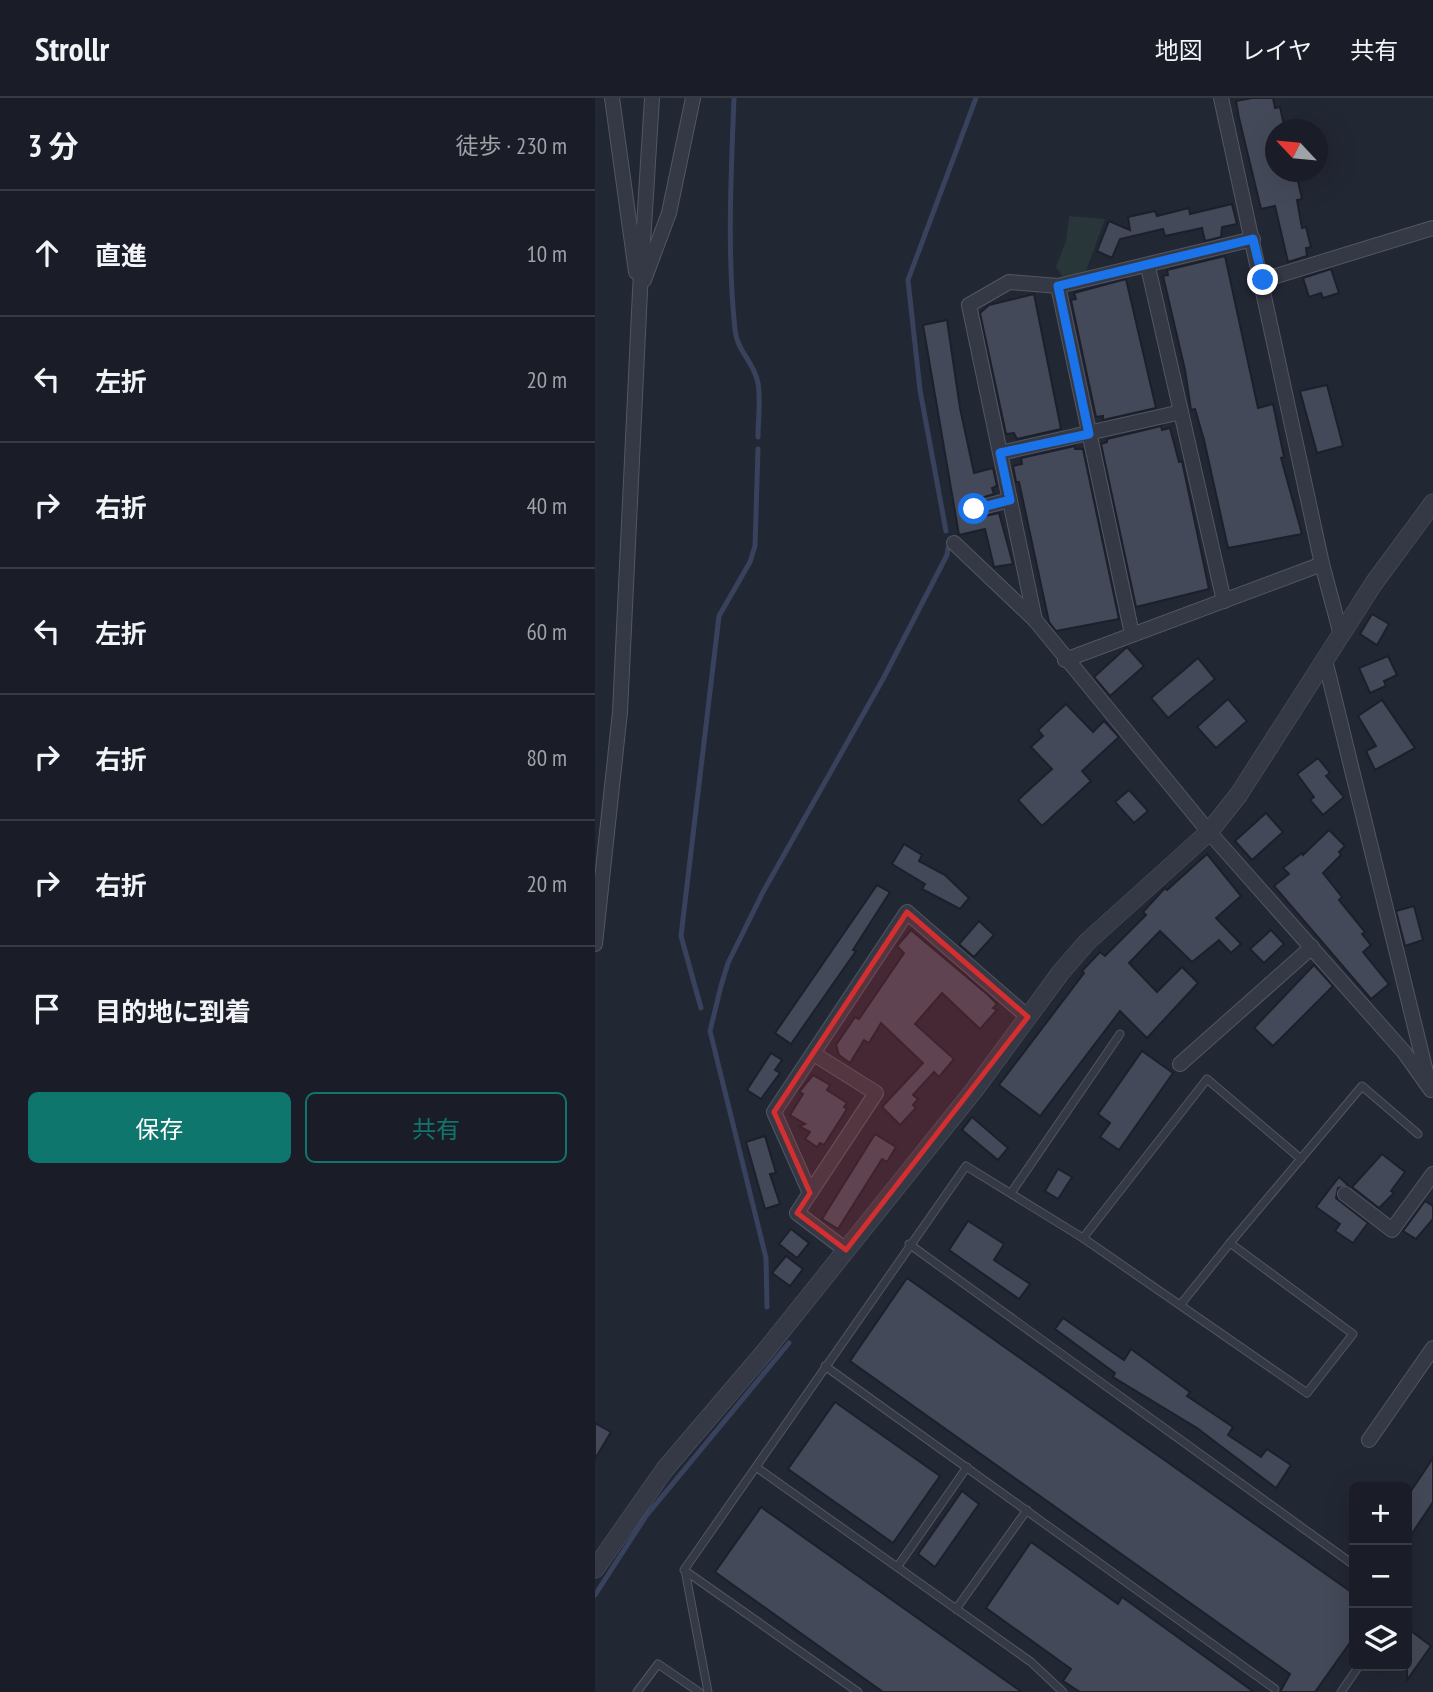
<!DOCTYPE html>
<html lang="ja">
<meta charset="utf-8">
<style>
body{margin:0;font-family:"PT Sans Narrow","Noto Sans JP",sans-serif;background:#23262f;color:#f1f3f6}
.controls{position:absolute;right:21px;bottom:21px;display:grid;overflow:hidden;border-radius:10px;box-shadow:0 7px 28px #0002}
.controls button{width:63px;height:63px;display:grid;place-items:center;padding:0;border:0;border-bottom:2px solid #383b44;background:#1a1d27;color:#f1f3f6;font:35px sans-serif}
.compass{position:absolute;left:670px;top:21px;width:63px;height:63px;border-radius:50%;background:#1a1d27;box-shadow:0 7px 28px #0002;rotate:296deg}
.stop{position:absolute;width:21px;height:21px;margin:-16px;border:5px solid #1a73e8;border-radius:50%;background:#fff}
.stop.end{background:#1a73e8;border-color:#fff;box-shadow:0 2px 7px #0008}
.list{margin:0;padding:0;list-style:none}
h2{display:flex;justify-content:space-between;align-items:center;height:91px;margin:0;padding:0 28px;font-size:30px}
h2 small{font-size:23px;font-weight:400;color:#9fa2a7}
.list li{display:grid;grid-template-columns:46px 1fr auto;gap:21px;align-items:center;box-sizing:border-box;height:126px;padding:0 28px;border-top:2px solid #383b44}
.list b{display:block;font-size:26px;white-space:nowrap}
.list em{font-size:23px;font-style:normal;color:#9fa2a7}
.actions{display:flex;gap:14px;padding:21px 28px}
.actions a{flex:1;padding:16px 0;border:2px solid #0f766e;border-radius:10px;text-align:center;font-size:24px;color:#0f766e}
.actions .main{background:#0f766e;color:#fff}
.icon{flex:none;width:38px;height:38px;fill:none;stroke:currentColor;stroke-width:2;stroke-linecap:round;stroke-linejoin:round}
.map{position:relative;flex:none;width:838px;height:1594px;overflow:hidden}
header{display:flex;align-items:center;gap:42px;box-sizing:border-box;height:98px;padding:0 35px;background:#1a1d27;border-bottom:2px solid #383b44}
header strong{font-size:33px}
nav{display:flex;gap:38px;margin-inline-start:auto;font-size:24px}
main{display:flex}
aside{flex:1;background:#1a1d27}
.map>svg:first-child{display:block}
</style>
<header>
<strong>Strollr</strong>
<nav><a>地図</a><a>レイヤ</a><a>共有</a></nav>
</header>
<main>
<aside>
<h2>3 分<small>徒歩 · 230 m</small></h2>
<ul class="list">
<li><svg class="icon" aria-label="ahead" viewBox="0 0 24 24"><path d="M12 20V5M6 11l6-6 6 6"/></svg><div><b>直進</b></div><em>10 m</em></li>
<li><svg class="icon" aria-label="left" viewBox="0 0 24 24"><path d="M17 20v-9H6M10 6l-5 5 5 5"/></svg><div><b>左折</b></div><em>20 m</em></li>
<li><svg class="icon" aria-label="right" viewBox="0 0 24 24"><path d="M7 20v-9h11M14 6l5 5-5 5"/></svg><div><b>右折</b></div><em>40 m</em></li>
<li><svg class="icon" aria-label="left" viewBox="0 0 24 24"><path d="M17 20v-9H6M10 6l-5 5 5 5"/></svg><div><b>左折</b></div><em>60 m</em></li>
<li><svg class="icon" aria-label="right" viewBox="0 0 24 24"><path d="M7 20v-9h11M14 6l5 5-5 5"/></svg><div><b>右折</b></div><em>80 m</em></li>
<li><svg class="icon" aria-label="right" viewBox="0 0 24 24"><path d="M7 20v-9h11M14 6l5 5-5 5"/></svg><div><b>右折</b></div><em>20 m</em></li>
<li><svg class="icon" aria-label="arrive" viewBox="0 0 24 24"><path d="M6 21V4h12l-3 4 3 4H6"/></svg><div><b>目的地に到着</b></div></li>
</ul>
<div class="actions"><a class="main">保存</a><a>共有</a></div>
</aside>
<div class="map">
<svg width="838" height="1594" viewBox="0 0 838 1594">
<rect width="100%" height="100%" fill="#222734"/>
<path fill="#283639" d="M474,118L510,121L491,173L468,179L461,169L471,143Z"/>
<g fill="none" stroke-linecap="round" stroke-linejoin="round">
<g stroke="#39425c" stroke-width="5">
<path d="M139,0C136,77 132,155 140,232C142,253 159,264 163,285C166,302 163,322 163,339"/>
<path d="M351,433L325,292L313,182L381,0"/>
<path d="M106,910L86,838L124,518L155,464L160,448L163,351"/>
<path d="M172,1209L171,1160L115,933L126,888L133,865L168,794L288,581L352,457L353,450"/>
<path d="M0,1497L51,1418L194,1245"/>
</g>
</g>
<g fill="#444959" stroke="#1d202b" stroke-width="2">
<path d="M657,0H678L680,10L685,9L690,32H681V74H701L707,101L702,102L707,130L711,129L716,149L711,150L712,158L693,164L680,108L666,111L644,20L641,3Z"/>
<path d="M637,106L642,126L627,129L626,139L610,143L607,130L570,138L568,131L525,141L517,160L502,153L514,123L535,132L533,119L560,113L562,118L594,110L595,116Z"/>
<path d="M630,158L663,310L678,306L689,359L686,360L707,436L633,450L609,342L600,311L596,312L590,272L568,178L573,177L572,172Z"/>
<path d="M736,171L744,195L728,200L726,195L714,199L708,180Z"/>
<path d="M531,181L561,310L508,322V318L501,319L476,202L481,201L479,195Z"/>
<path d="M439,196L466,331L422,341L419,335L411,336L385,215L394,207Z"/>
<path d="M352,222L365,310L379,375L398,370L402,388L397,390L399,396L373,404L370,414L381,420L404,415L418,466L399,469L390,431L364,437L328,227Z"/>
<path d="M732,287L748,348L722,355L705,293Z"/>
<path d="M566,328L567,332L575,330L584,364L587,363L614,491L541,509L506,346L512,344V341Z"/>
<path d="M480,348V351H488L524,521L461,533L454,524L424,384H421L418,368L427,366L426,360Z"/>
<path d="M777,516L794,526L782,547L765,536Z"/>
<path d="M532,549L549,568L515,598L499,579Z"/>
<path d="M793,558L802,577L789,583L791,588L775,595L764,570Z"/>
<path d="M603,560L620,581L573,620L556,600Z"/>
<path d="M633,601L652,623L621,650L602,629Z"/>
<path d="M787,602L820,650L780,672L771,653L781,648L763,618Z"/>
<path d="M471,606L498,634L509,623L524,639L487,673L496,683L447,728L423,702L457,671L436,649L448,638L443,632Z"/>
<path d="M723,660L735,675L731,678L749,699L728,717L715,702L719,699L702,676Z"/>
<path d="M534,692L553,713L539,725L520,704Z"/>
<path d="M671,715L688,734L657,762L640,743Z"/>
<path d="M734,732L750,748L744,754L746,757L728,775L747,799L744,802L770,834L767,836L776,847L768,854L794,886L776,901L679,788L694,776L688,770L707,755L708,757Z"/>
<path d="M309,746L327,757L324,763L350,777L374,800L365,811L327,791L330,786L297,766Z"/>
<path d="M612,756L646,798L621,820L646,846L636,855L624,842L597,864L565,833L534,865L562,894L587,869L603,885L552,940L525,913L445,1018L404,987L489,875L487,873L505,854L510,858L551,817L548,814L570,790L572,792Z"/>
<path d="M282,787L295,794L258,852L261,853L196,946L180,935Z"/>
<path d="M819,808L828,842L810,848L801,813Z"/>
<path d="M384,823L399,837L379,859L364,846Z"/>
<path d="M316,832L392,896L402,906L398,910L402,912L385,931L347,895L320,926L359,961L344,979L339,974L318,997L323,1001L318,1007L321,1010L305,1027L287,1009L328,965L286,925L274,945L269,942L255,965L244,957L241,947L260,919L264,921L309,855L302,848Z"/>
<path d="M676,832L689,846L669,865L655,851Z"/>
<path d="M719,867L738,888L678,948L659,930Z"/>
<path d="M547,953L578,975L524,1052L505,1039L515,1025L503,1016Z"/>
<path d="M176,955L187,962L180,972L185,975L166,1001L152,992Z"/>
<path d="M218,977L235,987L232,992L252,1005L249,1009L252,1011L229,1047L225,1045L222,1049L210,1041L215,1034L204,1028L210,1026L195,1017L208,996L204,994Z"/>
<path d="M377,1019L413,1050L403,1062L367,1032Z"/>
<path d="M280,1036L301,1049L292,1064L287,1061L243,1131L227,1121Z"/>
<path d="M170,1038L181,1075L175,1076L185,1106L170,1111L151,1044Z"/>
<path d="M787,1056L810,1074L796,1093L799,1095L784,1110L757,1089Z"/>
<path d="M463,1071L477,1079L463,1101L450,1093Z"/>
<path d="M744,1079L754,1088L743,1090L741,1100L773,1125L758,1145L740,1133L745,1126L721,1109Z"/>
<path d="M830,1103L838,1108V1121L821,1141L808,1133Z"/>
<path d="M373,1123L409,1146L399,1162L435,1186L424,1201L354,1152Z"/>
<path d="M196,1131L214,1145L202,1160L184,1146Z"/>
<path d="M191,1158L208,1171L195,1188L177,1175Z"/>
<path d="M312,1180L759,1496V1539L720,1594H685L695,1576L255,1263Z"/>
<path d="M468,1220L529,1262L536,1251L595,1294L592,1298L638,1329L633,1337L666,1359L672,1351L696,1367L681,1390L602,1330L518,1279L520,1275L460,1231Z"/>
<path d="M240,1304L345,1378L298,1445L193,1371Z"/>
<path d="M0,1325L16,1334L0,1361Z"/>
<path d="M838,1360V1404L812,1443V1399Z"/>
<path d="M367,1393L384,1406L340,1469L323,1456Z"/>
<path d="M166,1409L427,1594H288L120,1474Z"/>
<path d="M436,1444L523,1506L527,1499L659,1594H485L468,1583L476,1571L391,1510Z"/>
<path d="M812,1530L836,1548L812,1582Z"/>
</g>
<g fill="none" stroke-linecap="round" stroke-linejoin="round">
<g stroke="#535663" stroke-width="9">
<g id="service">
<path d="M416,1095L525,936"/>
<path d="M488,1140L612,981L706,1061"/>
<path d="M314,1146L759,1467"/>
<path d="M586,1206L635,1145"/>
<path d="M230,1268L680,1591"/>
<path d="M161,1369L436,1564L468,1594"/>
<path d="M303,1468L372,1369"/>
<path d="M90,1472L113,1594"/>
<path d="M361,1511L432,1412"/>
<path d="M42,1594L63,1566L104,1594"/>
<path d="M263,1594L89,1472L371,1068L488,1140L712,1295L758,1236L635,1145L767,988L823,1036"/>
<path d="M746,1594L764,1568"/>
</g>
</g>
<g stroke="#535663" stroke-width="16">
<g id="minor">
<path d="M17,0L41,174"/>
<path d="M626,0L727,466L746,537"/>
<path d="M553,169L629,503"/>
<path d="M49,182L74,115L98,0"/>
<path d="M668,182L838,130"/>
<path d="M463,188L537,536"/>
<path d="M405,355L586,314"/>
<path d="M379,411L415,402"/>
<path d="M359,445L440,522L614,734L809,954L836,992"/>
<path d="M440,522L374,207L414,184L463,188L658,141"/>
<path d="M470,562L727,466"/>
<path d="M730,562L833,982"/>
<path d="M0,846L25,614L45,193L57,0"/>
<path d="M585,966L717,849"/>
<path d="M215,1095L281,995L219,956"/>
<path d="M750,1096L797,1132L838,1076"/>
<path d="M251,1152L202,1115L215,1095L179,1014L312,814L433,919"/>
<path d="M774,1342L838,1250"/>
</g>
</g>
<g stroke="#535663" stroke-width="19">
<path id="tertiary" d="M0,1471L70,1371L168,1256L380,991L466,874L492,844L614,734L644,696L779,485L838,405"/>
</g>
<use href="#service" stroke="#353945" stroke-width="7"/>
<use href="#minor" stroke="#353945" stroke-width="14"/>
<use href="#tertiary" stroke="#353945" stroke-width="18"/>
</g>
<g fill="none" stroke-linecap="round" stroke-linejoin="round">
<path stroke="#1a73e8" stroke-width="9" d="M379,411L415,402L405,355L494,336L463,188L658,141L668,182"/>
</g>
<path fill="#d42f30" fill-opacity="0.2" stroke="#d42f30" stroke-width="5" stroke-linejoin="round" d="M312,814L433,919L251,1152L202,1115L215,1095L179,1014Z"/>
</svg>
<div class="controls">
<button>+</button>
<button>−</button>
<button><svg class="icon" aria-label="layers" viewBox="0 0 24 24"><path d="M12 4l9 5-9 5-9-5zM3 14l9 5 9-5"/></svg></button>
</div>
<svg class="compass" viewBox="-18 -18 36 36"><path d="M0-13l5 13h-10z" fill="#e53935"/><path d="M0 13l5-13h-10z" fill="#9fa2a7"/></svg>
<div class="stop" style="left:379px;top:411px"></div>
<div class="stop end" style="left:668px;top:182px"></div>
</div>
</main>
